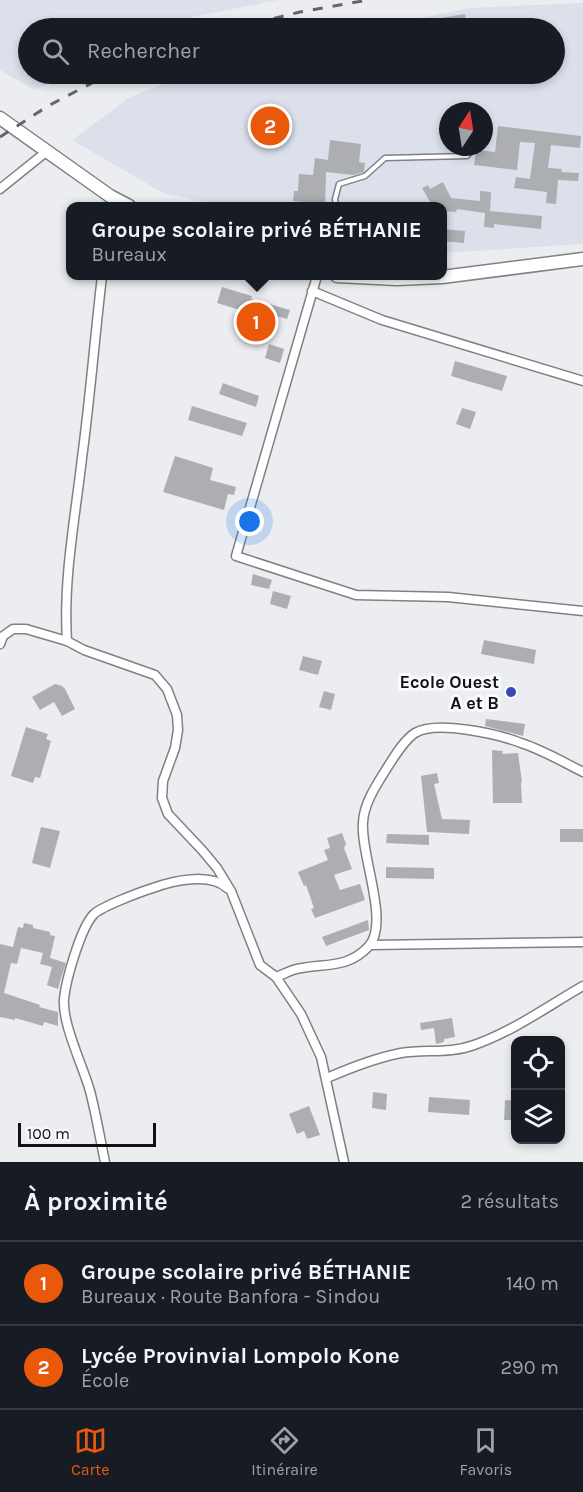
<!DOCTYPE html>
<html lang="fr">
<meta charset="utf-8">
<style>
body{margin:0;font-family:Karla,sans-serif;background:#20242c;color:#f1f3f6}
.controls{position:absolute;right:18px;bottom:18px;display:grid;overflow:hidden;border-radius:12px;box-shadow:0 3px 9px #0003}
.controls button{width:54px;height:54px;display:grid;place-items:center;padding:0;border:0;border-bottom:2px solid #363941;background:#171b24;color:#f1f3f6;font:30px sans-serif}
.compass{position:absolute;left:439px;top:102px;width:54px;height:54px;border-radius:50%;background:#171b24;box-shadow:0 3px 9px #0003;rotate:12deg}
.scale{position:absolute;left:18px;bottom:15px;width:138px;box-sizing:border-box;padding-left:6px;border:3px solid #111213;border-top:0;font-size:16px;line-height:21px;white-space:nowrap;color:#111213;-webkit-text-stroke:4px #f9fafe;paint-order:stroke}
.you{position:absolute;left:250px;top:522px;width:21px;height:21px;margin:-15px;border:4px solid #fff;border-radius:50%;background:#1a73e8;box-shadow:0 0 0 9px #1a73e833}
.badge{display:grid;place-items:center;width:39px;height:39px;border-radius:50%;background:#ea580c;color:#fff;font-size:20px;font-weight:700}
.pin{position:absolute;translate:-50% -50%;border:3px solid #fff;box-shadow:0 2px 6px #0006}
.popup{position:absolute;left:66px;top:202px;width:381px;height:78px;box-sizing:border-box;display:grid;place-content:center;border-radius:12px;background:#171b24;filter:drop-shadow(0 2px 4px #0005);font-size:20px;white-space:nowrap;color:#9ea1a6}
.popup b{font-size:22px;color:#f1f3f6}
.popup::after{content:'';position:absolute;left:50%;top:100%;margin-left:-12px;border:12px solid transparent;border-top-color:#171b24}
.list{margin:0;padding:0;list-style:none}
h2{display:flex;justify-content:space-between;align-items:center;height:78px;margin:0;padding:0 24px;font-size:26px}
h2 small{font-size:20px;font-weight:400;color:#9ea1a6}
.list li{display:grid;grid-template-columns:39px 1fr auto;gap:18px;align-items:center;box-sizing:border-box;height:84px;padding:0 24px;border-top:2px solid #363941}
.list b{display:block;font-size:22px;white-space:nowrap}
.list p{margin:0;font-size:20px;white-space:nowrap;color:#9ea1a6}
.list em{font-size:20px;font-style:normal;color:#9ea1a6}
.icon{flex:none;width:33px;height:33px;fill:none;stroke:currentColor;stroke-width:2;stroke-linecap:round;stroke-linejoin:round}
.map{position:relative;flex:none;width:583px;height:1162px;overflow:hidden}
.search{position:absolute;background:#171b24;box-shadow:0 3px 9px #0003;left:18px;right:18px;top:18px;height:66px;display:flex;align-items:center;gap:15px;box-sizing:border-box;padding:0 21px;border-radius:33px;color:#9ea1a6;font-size:22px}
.sheet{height:246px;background:#171b24}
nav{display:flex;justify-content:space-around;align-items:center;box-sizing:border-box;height:84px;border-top:2px solid #363941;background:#171b24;font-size:16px;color:#9ea1a6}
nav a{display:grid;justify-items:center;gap:3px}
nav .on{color:#ea580c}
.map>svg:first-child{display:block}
</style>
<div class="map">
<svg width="583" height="1162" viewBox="0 0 583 1162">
<rect width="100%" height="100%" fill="#ebedf1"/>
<g fill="#dce0eb" fill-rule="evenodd">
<path d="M0,0H278L192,17L167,28H28V74H69L34,90L0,70Z"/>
<path d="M583,3V244L442,253V206H224L163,193L72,140L130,97L190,74H554V28H369L471,8ZM448,111H484V147H448Z"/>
</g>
<g fill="#adaeb2">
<path d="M465,14L467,27L437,28L435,19Z"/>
<path d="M498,126L581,136L580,148L551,145L548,168L562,169L561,172L579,173L578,181L558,180L556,204L546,203L547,192L514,188L516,177L530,179L535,143L520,142L517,170L474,165L476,153L478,150L495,152Z"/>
<path d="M330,140L361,144L359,162L365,163L364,172L354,175L326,172L325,204L293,201L294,191H298L299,174L313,175L315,158L328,160Z"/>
<path d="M443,182L451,198L480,201V191L491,192L490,211L542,216L541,229L494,224V228L484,227L485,213L457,209L456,212L445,211V207H433L422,188L428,185L430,189Z"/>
<path d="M442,229L465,231L464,243L442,241Z"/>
<path d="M222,287L252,296L251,299L290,310L287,319L248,308L247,312L217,303Z"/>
<path d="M269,344L284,349L280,363L265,358Z"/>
<path d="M455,361L507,376L502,391L451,376Z"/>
<path d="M223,383L259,396L256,407L219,394Z"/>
<path d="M192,406L247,423L242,436L188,420Z"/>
<path d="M462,408L476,412L470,429L456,424Z"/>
<path d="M175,456L213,468L210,480L236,487L234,495L228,494L224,510L163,492Z"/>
<path d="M253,574L272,580L269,589L251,585Z"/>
<path d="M273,591L291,596L287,609L270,604Z"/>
<path d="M484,640L536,650L534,664L481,654Z"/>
<path d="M303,656L322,661L318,675L299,670Z"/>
<path d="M55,684L62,686L65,689L75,709L62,716L54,702L40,710L32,697Z"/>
<path d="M324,691L335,694L331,710L319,707Z"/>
<path d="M486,719L525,724L523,736L485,726Z"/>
<path d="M26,727L48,734L46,739L51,741L40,778L35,777L33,783L11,776Z"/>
<path d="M492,750L503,751L502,754L518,753L522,782H521L522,803H493Z"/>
<path d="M437,773L439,783L434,784L442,819L470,820L469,834L427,832L421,776Z"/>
<path d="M41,827L60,831L50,868L32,863Z"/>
<rect x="560" y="829" width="23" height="13"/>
<path d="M342,833L346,844L344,848L352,869L334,875L340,890L360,884L365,900L315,918L311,909L314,908L306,885L304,886L298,872L328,860L324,850L330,848L327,838Z"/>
<path d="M387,834L429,835V845L386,843Z"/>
<path d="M386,867L434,868V879L386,878Z"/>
<path d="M368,920L369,930L326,946L322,937Z"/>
<path d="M24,923L33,925V928L50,932V935L55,936L50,958L66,963L61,978L58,989L47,985L52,967L40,964L43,953L21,948L17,964L11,963L4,993L40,1005L39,1007L58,1012V1026L44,1022L43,1026L15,1018V1020L0,1017V944L13,947L18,927L23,928Z"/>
<path d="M452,1018L455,1037L444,1039V1042L436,1044L434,1028L421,1030L420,1023Z"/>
<path d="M373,1092L387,1094L386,1110L372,1108Z"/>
<path d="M429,1097L470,1100L469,1115L428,1112Z"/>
<path d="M505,1100L516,1101V1120H504Z"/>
<path d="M309,1106L320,1135L307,1139L304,1131L297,1134L289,1114Z"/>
</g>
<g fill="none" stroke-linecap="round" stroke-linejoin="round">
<g stroke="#808185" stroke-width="7">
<path id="service" d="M336,206L335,199L339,184L365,176L385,158L467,156L475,147"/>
</g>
<g stroke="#808185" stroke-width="11">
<g id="minor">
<path d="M0,189L46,152"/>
<path d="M317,276L236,556L356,595L448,597L583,611"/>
<path d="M312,291L382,320L583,381"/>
<path d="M67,641C63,580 75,519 82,458C90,398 95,336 102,276"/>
<path d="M0,644L3,636L13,629H26L67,641L84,650L155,675L167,689L177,715L178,730L175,748L163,781L162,798L168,814L202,850L217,868L231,891L260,965L276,977L301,1014L321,1057L344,1162"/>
<path d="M370,945L583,942"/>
<path d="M276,977C282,975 287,972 293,970C321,962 346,971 369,946C390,922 360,854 363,822C364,803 377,784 387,768C394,757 404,740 415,733C436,720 498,734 521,743C543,750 563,762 583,772"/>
<path d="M327,1078C350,1068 375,1058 401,1053C425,1049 450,1054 474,1045C512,1032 548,1006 583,986"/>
<path d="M105,1162C100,1138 96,1114 90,1091C83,1066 62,1024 64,999C66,979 81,927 94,914C103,906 140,892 153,888C172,881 210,872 227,888"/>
</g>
</g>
<g stroke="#808185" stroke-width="15">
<g id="secondary">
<path d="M0,118L110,196L129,206"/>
<path d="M337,276L397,279L442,277L583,259"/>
</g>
</g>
<use href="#service" stroke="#fff" stroke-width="4"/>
<use href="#minor" stroke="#fff" stroke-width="8"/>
<use href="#secondary" stroke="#fff" stroke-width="12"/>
<g stroke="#646668" stroke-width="3" stroke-dasharray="10 10" stroke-linecap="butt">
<path d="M235,28L300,12L368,0"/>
<path d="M0,137L48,106L109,74"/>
</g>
</g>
<circle fill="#3a47bb" stroke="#f9fafe" stroke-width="2" cx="511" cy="692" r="6"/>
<g text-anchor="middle" stroke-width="6" stroke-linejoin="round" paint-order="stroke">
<g font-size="18" font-weight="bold" fill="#111213" stroke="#f9fafe" text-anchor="end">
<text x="499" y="688">Ecole Ouest<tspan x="499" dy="21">A et B</tspan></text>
</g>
</g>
</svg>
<div class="controls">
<button><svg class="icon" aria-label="locate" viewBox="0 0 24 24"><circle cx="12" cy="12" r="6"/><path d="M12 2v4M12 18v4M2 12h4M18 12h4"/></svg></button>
<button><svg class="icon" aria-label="layers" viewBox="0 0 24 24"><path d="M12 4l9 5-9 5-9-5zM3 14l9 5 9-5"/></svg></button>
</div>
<svg class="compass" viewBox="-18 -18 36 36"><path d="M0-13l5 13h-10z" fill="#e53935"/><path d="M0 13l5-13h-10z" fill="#9ea1a6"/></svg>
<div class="scale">100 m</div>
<div class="you"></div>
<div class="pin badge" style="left:256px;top:322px">1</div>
<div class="popup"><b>Groupe scolaire privé BÉTHANIE</b>Bureaux</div>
<div class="pin badge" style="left:270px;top:126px">2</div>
<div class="search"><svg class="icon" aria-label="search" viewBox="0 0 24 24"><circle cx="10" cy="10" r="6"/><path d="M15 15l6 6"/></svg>Rechercher</div>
</div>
<section class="sheet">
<h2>À proximité<small>2 résultats</small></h2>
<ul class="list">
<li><span class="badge">1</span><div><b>Groupe scolaire privé BÉTHANIE</b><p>Bureaux · Route Banfora - Sindou</p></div><em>140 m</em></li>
<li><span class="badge">2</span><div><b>Lycée Provinvial Lompolo Kone</b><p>École</p></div><em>290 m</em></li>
</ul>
</section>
<nav>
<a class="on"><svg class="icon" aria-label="map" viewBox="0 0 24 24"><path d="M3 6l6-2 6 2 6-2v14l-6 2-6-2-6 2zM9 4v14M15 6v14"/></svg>Carte</a>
<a><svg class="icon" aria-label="directions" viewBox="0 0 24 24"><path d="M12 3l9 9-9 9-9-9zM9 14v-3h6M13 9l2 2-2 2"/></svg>Itinéraire</a>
<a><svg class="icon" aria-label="saved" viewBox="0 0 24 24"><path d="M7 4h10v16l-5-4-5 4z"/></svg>Favoris</a>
</nav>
